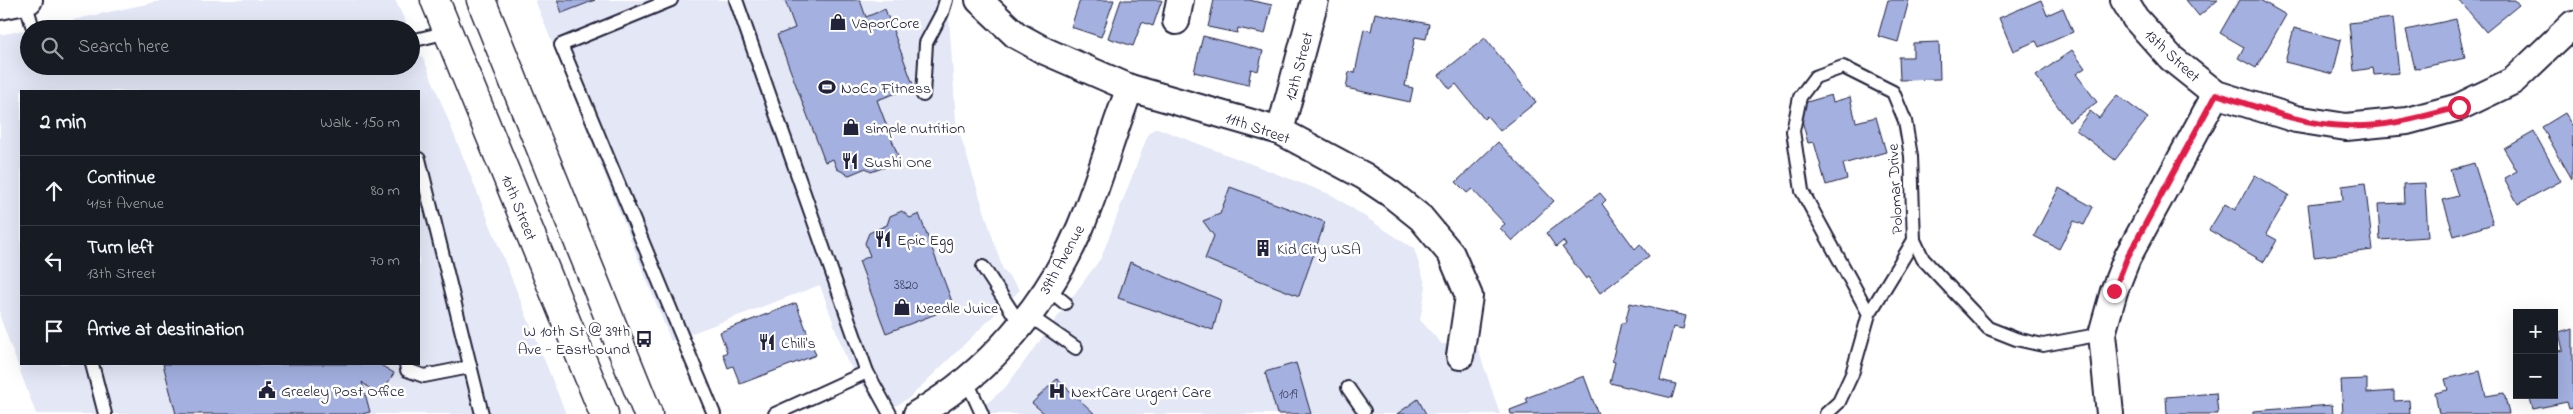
<!DOCTYPE html>
<meta charset="utf-8">
<style>
body{margin:0;font-family:"Indie Flower",sans-serif;background:#20242c;color:#f1f3f6}
.controls{position:absolute;right:15px;bottom:15px;display:grid;overflow:hidden;border-radius:0px;box-shadow:0 5px 20px #0002}
.controls button{width:45px;height:45px;display:grid;place-items:center;padding:0;border:0;border-bottom:1px solid #363941;background:#171b24;color:#f1f3f6;font:25px sans-serif}
.stop{position:absolute;width:15px;height:15px;margin:-11px;border:4px solid #e11d48;border-radius:50%;background:#fff}
.stop.end{background:#e11d48;border-color:#fff;box-shadow:0 1px 5px #0008}
.list{margin:0;padding:0;list-style:none}
h2{display:flex;justify-content:space-between;align-items:center;height:65px;margin:0;padding:0 20px;font-size:21px}
h2 small{font-size:16px;font-weight:400;color:#9ea1a6}
.list li{display:grid;grid-template-columns:32px 1fr auto;gap:15px;align-items:center;box-sizing:border-box;height:70px;padding:0 20px;border-top:1px solid #363941}
.list b{display:block;font-size:19px;white-space:nowrap}
.list p{margin:0;font-size:16px;white-space:nowrap;color:#9ea1a6}
.list em{font-size:16px;font-style:normal;color:#9ea1a6}
.icon{flex:none;width:28px;height:28px;fill:none;stroke:currentColor;stroke-width:2;stroke-linecap:round;stroke-linejoin:round}
.map{position:relative;flex:none;width:2573px;height:414px;overflow:hidden}
.search{position:absolute;background:#171b24;box-shadow:0 5px 20px #0002;left:20px;top:20px;width:400px;height:55px;display:flex;align-items:center;gap:12px;box-sizing:border-box;padding:0 18px;border-radius:28px;color:#9ea1a6;font-size:19px}
.panel{position:absolute;background:#171b24;box-shadow:0 5px 20px #0002;left:20px;top:90px;width:400px;height:275px;border-radius:0px}
.map>svg:first-child{display:block}
</style>
<div class="map">
<svg width="2573" height="414" viewBox="0 0 2573 414">
<rect width="100%" height="100%" fill="#fff"/>
<filter id="ink" filterUnits="userSpaceOnUse"><feTurbulence type="fractalNoise" baseFrequency=".02" numOctaves="2"/><feDisplacementMap in="SourceGraphic" scale="10" xChannelSelector="R" yChannelSelector="G"/><feConvolveMatrix kernelMatrix="1 2 1 2 8 2 1 2 1" color-interpolation-filters="sRGB"/></filter>
<g filter="url(#ink)">
<g fill="#e3e7f6" fill-rule="evenodd">
<path d="M165,0H395L409,29H31Z"/>
<path d="M535,0H942L949,17L956,122L1003,270L1020,290L909,398L882,414L847,361L820,285L671,341Z"/>
<path d="M29,29V66H411V34L427,67L566,414H36L0,317V35ZM21,91H419V364H21Z"/>
<path d="M1157,128L1332,195L1414,249L1426,286L1420,320L1442,344L1477,346L1500,414H974L1005,388L1101,258L1149,132Z"/>
</g>
<g fill="#a3b0e0" stroke="#22223b">
<path d="M557,0H595L562,13Z"/>
<path d="M785,0H860L866,17L885,9L914,87L877,100L898,156L887,160L885,167L871,172L866,168L849,175L837,169L833,159L825,162L777,35L795,28Z"/>
<path d="M1080,0H1114L1101,37L1071,27Z"/>
<path d="M1121,0H1162L1153,26L1142,22L1133,46L1108,38Z"/>
<path d="M1214,0H1249L1272,5L1265,34L1238,28L1237,33L1208,27Z"/>
<path d="M1888,0H1909L1898,42L1878,36Z"/>
<path d="M2041,0L2047,15L2063,8L2073,32L2039,47L2036,41L2013,51L1999,18Z"/>
<path d="M2186,0H2218L2199,16Z"/>
<path d="M2239,0H2260L2286,15L2256,68L2238,58L2244,47L2220,33Z"/>
<path d="M2459,0H2515L2519,5L2486,32Z"/>
<path d="M1375,13L1429,24L1426,39L1415,37L1405,86L1413,88L1410,102L1346,88L1349,72L1355,73L1364,29L1371,31Z"/>
<path d="M2393,18L2399,73L2374,75L2373,68L2354,71L2349,23Z"/>
<path d="M2456,19L2465,58L2415,69L2406,30Z"/>
<path d="M2294,28L2341,40L2333,74L2285,62Z"/>
<path d="M1203,36L1263,51L1258,71L1251,69L1248,85L1194,72Z"/>
<path d="M1485,38L1536,102L1500,131L1487,116L1484,119L1456,84L1450,89L1439,75Z"/>
<path d="M1939,42L1940,79L1900,80L1899,57H1913V43Z"/>
<path d="M2072,50L2085,68L2076,74L2097,102L2069,122L2036,76Z"/>
<path d="M1831,95L1833,102L1850,97L1856,122L1876,117L1886,152L1843,164L1847,179L1826,185L1814,142L1808,143L1800,113L1807,102Z"/>
<path d="M2117,95L2148,118L2115,160L2076,130L2090,111L2099,118Z"/>
<path d="M2565,113L2573,126L2572,179L2542,127Z"/>
<path d="M2534,132L2561,181L2518,204L2504,178L2517,171L2504,149Z"/>
<path d="M1498,142L1554,201L1512,241L1500,228L1505,224L1472,189L1467,193L1456,182Z"/>
<path d="M2474,163L2493,224L2454,236L2443,200L2458,196L2450,170Z"/>
<path d="M2255,175L2289,195L2266,234L2277,240L2264,262L2209,230L2225,204L2235,210Z"/>
<path d="M2365,183L2373,250L2314,257L2308,204L2343,200L2342,186Z"/>
<path d="M2425,183L2428,237L2380,240L2378,204L2404,203L2403,184Z"/>
<path d="M1230,187L1325,222L1299,296L1205,259L1214,236L1203,221L1220,214Z"/>
<path d="M2059,188L2093,207L2084,225L2074,221L2059,249L2034,236Z"/>
<path d="M1600,193L1606,200L1602,204L1635,249L1640,244L1649,256L1600,293L1589,277L1586,279L1562,247L1566,245L1563,241L1556,247L1546,233Z"/>
<path d="M902,211L910,218L919,214L954,307L886,333L859,261L870,256L865,243L869,233L887,225L890,216Z"/>
<path d="M1130,262L1221,300L1213,330L1118,298Z"/>
<path d="M796,303L816,355L740,384L733,366L728,368L723,354L727,352L720,332Z"/>
<path d="M1630,303L1686,316L1683,329L1673,327L1660,380L1676,384L1672,398L1610,383L1615,362L1612,361L1621,323H1625Z"/>
<path d="M2573,329V408L2569,409L2567,402L2533,409L2529,395H2554V352L2563,350L2559,333Z"/>
<path d="M1296,363L1311,414H1277L1265,372Z"/>
<path d="M163,364H379L394,373L379,397L362,382L370,412L362,414H176Z"/>
<path d="M2480,371L2486,396L2504,393L2509,414H2439L2435,393L2448,390L2445,379Z"/>
<path d="M1584,376L1598,414H1511L1510,410L1528,403L1526,398Z"/>
<path d="M1057,379L1095,414H1045L1032,403Z"/>
<path d="M2367,379V393L2394,391V401L2409,400L2410,414H2343L2341,380Z"/>
<path d="M2216,393L2218,414H2167L2166,397Z"/>
<path d="M1418,399L1426,414H1397Z"/>
<path d="M2332,405L2333,414H2253V411Z"/>
</g>
<g fill="none" stroke-linecap="round" stroke-linejoin="round">
<g stroke="#22223b" stroke-width="16">
<g id="service">
<path d="M671,0L561,45L714,414"/>
<path d="M736,0L867,372L890,414"/>
<path d="M25,1L32,25"/>
<path d="M411,41L448,32"/>
<path d="M923,95L926,43L942,13L946,0"/>
<path d="M419,159L482,414"/>
<path d="M1914,240L1923,259L1988,328L2016,339L2043,345L2102,334"/>
<path d="M983,267L1020,324"/>
<path d="M1048,289L1065,303"/>
<path d="M1027,314L1076,348"/>
<path d="M92,364L105,414"/>
<path d="M406,364L407,370L424,376L470,367"/>
<path d="M966,379L982,414"/>
<path d="M1348,388L1364,411"/>
<path d="M775,414L867,372"/>
<path d="M1826,414L1839,402L1852,374L1869,314L1914,240L1911,156L1905,121L1893,92L1843,67L1815,77L1800,97L1793,131L1802,191L1869,314"/>
</g>
</g>
<g stroke="#22223b" stroke-width="30">
<g id="minor">
<path d="M979,0L1016,35L1045,51L1130,88L1280,131L1364,176L1391,194L1421,218L1451,254L1469,296L1460,356"/>
<path d="M2124,0L2135,18L2171,58L2216,94L2296,119L2346,127L2407,121L2459,107L2513,81L2573,24"/>
<path d="M0,6L29,0"/>
<path d="M1176,21L1180,0"/>
<path d="M1280,131L1315,0"/>
<path d="M917,414C988,374 1048,303 1080,228C1099,183 1112,134 1130,88"/>
<path d="M2110,414L2102,334L2114,291L2127,258L2216,94"/>
</g>
</g>
<g stroke="#22223b" stroke-width="31">
<g id="primary">
<path d="M435,0L604,414"/>
<path d="M481,0L648,414"/>
</g>
</g>
<use href="#service" stroke="#fff" stroke-width="12"/>
<use href="#minor" stroke="#fff" stroke-width="26"/>
<use href="#primary" stroke="#fff" stroke-width="28"/>
</g>
</g>
<g fill="none" stroke-linecap="round" stroke-linejoin="round" filter="url(#ink)">
<path stroke="#e11d48" stroke-width="6" d="M2114,291L2127,258L2216,94C2258,107 2302,125 2346,126C2384,128 2422,117 2459,107"/>
</g>
<defs>
<g id="shop-bare" transform="scale(1.35)"><path d="M-5-2.5h2.3a2.7 3.5 0 0 1 5.4 0H5L5.5 6h-11ZM-1.5-2.5h3a1.5 2.3 0 0 0-3 0Z" fill="#22223b" stroke="#fff" stroke-width="2.5" paint-order="stroke"/></g>
<g id="stadium-bare" transform="scale(1.35)"><path d="M0-5a6.5 5 0 1 0 0 10a6.5 5 0 1 0 0-10ZM-3.5-1.8h7v3.6h-7Z" fill="#22223b" stroke="#fff" stroke-width="2.5" paint-order="stroke"/></g>
<g id="restaurant-bare" transform="scale(1.35)"><path d="M-5-6h1v4h1v-4h1v4h1v-4h1v5L-1.5 .5V6h-2V.5L-5-1ZM5-6V6H3V1.5H1.5Q1.5-4 5-6Z" fill="#22223b" stroke="#fff" stroke-width="2.5" paint-order="stroke"/></g>
<g id="building-bare" transform="scale(1.35)"><path d="M-4-6H4V6H1V3H-1V6H-4ZM-2.5-4.3h1.7v1.8h-1.7ZM.8-4.3h1.7v1.8H.8ZM-2.5-1h1.7V.8h-1.7ZM.8-1h1.7V.8H.8Z" fill="#22223b" stroke="#fff" stroke-width="2.5" paint-order="stroke"/></g>
<g id="bus-bare" transform="scale(1.35)"><path d="M-5-6H5V4H4V6H2V4H-2V6H-4V4H-5ZM-3.5-4V0h7V-4ZM-3.5 1.2v1.5H-2V1.2ZM2 1.2v1.5H3.5V1.2Z" fill="#22223b" stroke="#fff" stroke-width="2.5" paint-order="stroke"/></g>
<g id="civic-bare" transform="scale(1.35)"><path d="M-.6-6.5H3V-4.5H.6V-3L4-1V1h2V6H-6V1h2V-1L-.6-3ZM-1.2 2.5V6h2.4V2.5Z" fill="#22223b" stroke="#fff" stroke-width="2.5" paint-order="stroke"/></g>
<g id="hospital-bare" transform="scale(1.35)"><path d="M-5-5h3v3.5h4V-5h3V5h-3V1.5h-4V5h-3Z" fill="#22223b" stroke="#fff" stroke-width="2.5" paint-order="stroke"/></g>
</defs>
<g fill-rule="evenodd">
<use href="#shop-bare" x="838" y="22"/>
<use href="#stadium-bare" x="827" y="87"/>
<use href="#shop-bare" x="851" y="127"/>
<use href="#restaurant-bare" x="850" y="161"/>
<use href="#restaurant-bare" x="883" y="239"/>
<use href="#building-bare" x="1263" y="248"/>
<use href="#shop-bare" x="902" y="307"/>
<use href="#bus-bare" x="644" y="339"/>
<use href="#restaurant-bare" x="767" y="342"/>
<use href="#civic-bare" x="267" y="390"/>
<use href="#hospital-bare" x="1057" y="391"/>
</g>
<g text-anchor="middle" stroke-width="5" stroke-linejoin="round" paint-order="stroke">
<g font-size="14" fill="#424664">
<text x="906" y="289">3820</text>
<text x="1288" y="398">1019</text>
</g>
<g font-size="16" fill="#22223b" stroke="#fff" text-anchor="start">
<text x="852" y="28">VaporCore</text>
<text x="841" y="93">NoCo Fitness</text>
<text x="865" y="133">simple nutrition</text>
<text x="864" y="167">Sushi One</text>
<text x="897" y="245">Epic Egg</text>
<text x="1277" y="254">Kid City USA</text>
<text x="916" y="313">Needle Juice</text>
<text x="630" y="336" text-anchor="end">W 10th St @ 39th<tspan x="630" dy="18">Ave - Eastbound</tspan></text>
<text x="781" y="348">Chili's</text>
<text x="281" y="396">Greeley Post Office</text>
<text x="1071" y="397">NextCare Urgent Care</text>
</g>
<g font-size="16" fill="#22223b" stroke="#fff">
<text transform="translate(2173 55) rotate(43)" y="6">13th Street</text>
<text transform="translate(1298 66) rotate(-75)" y="6">12th Street</text>
<text transform="translate(1258 127) rotate(19)" y="6">11th Street</text>
<text transform="translate(1894 189) rotate(-93)" y="6">Polomar Drive</text>
<text transform="translate(520 207) rotate(68)" y="6">10th Street</text>
<text transform="translate(1061 259) rotate(-61)" y="6">39th Avenue</text>
</g>
</g>
</svg>
<div class="controls">
<button>+</button>
<button>−</button>
</div>
<div class="stop" style="left:2459px;top:107px"></div>
<div class="stop end" style="left:2114px;top:291px"></div>
<div class="search"><svg class="icon" aria-label="search" viewBox="0 0 24 24"><circle cx="10" cy="10" r="6"/><path d="M15 15l6 6"/></svg>Search here</div>
<section class="panel">
<h2>2 min<small>Walk · 150 m</small></h2>
<ul class="list">
<li><svg class="icon" aria-label="ahead" viewBox="0 0 24 24"><path d="M12 20V5M6 11l6-6 6 6"/></svg><div><b>Continue</b><p>41st Avenue</p></div><em>80 m</em></li>
<li><svg class="icon" aria-label="left" viewBox="0 0 24 24"><path d="M17 20v-9H6M10 6l-5 5 5 5"/></svg><div><b>Turn left</b><p>13th Street</p></div><em>70 m</em></li>
<li><svg class="icon" aria-label="arrive" viewBox="0 0 24 24"><path d="M6 21V4h12l-3 4 3 4H6"/></svg><div><b>Arrive at destination</b></div></li>
</ul>
</section>
</div>
